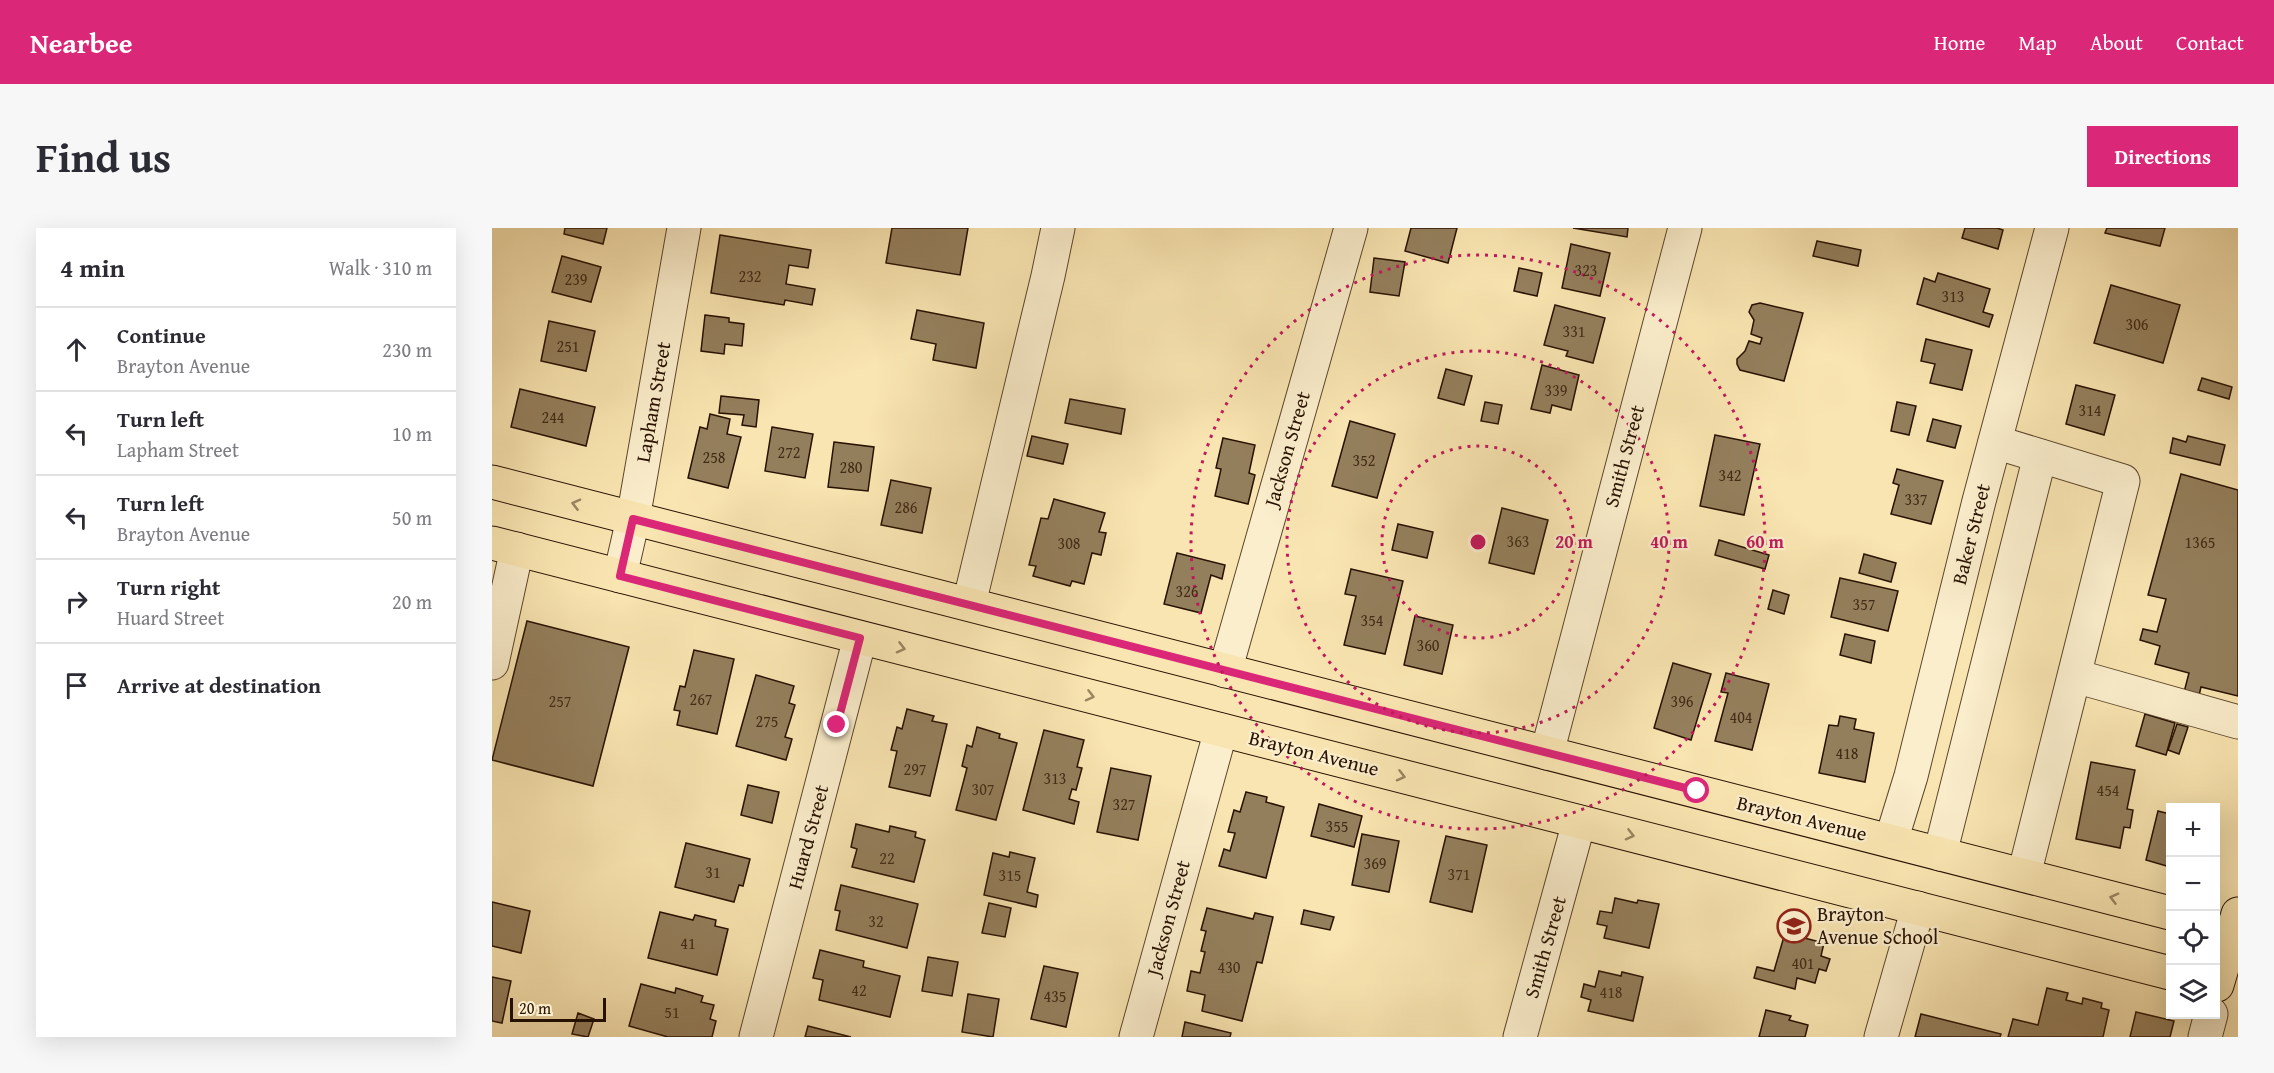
<!DOCTYPE html>
<meta charset="utf-8">
<style>
body{margin:0;font-family:"Gentium Book Plus",serif;background:#f7f7f7;color:#2b2b33}
.controls{position:absolute;right:18px;bottom:18px;display:grid;overflow:hidden;border-radius:0px;box-shadow:0 6px 24px #0002}
.controls button{width:54px;height:54px;display:grid;place-items:center;padding:0;border:0;border-bottom:2px solid #e1e1e2;background:#fff;color:#2b2b33;font:30px sans-serif}
.scale{position:absolute;left:18px;bottom:15px;width:96px;box-sizing:border-box;padding-left:6px;border:3px solid #271100;border-top:0;font-size:16px;line-height:21px;white-space:nowrap;color:#271100;-webkit-text-stroke:4px #fbeecc;paint-order:stroke}
.stop{position:absolute;width:18px;height:18px;margin:-14px;border:4px solid #db2777;border-radius:50%;background:#fff}
.stop.end{background:#db2777;border-color:#fff;box-shadow:0 2px 6px #0008}
.list{margin:0;padding:0;list-style:none}
h2{display:flex;justify-content:space-between;align-items:center;height:78px;margin:0;padding:0 24px;font-size:26px}
h2 small{font-size:20px;font-weight:400;color:#7c7c81}
.list li{display:grid;grid-template-columns:39px 1fr auto;gap:18px;align-items:center;box-sizing:border-box;height:84px;padding:0 24px;border-top:2px solid #e1e1e2}
.list b{display:block;font-size:22px;white-space:nowrap}
.list p{margin:0;font-size:20px;white-space:nowrap;color:#7c7c81}
.list em{font-size:20px;font-style:normal;color:#7c7c81}
.icon{flex:none;width:33px;height:33px;fill:none;stroke:currentColor;stroke-width:2;stroke-linecap:round;stroke-linejoin:round}
.map{position:relative;flex:none;width:1746px;height:809px;overflow:hidden;border-radius:0px}
header{display:flex;align-items:center;gap:36px;box-sizing:border-box;height:84px;padding:0 30px;background:#db2777;color:#fff}
header strong{font-size:28px}
nav{display:flex;gap:33px;margin-inline-start:auto;font-size:21px}
.intro{display:flex;align-items:center;justify-content:space-between;box-sizing:border-box;height:144px;padding:0 36px}
h1{margin:0;font-size:42px}
.button{padding:15px 27px;border-radius:0px;background:#db2777;color:#fff;font-size:21px;font-weight:700}
main{display:flex;gap:36px;padding:0 36px}
aside{flex:1;background:#fff;border-radius:0px;box-shadow:0 6px 24px #0002}
.map>svg:first-child{display:block}
</style>
<header>
<strong>Nearbee</strong>
<nav><a>Home</a><a>Map</a><a>About</a><a>Contact</a></nav>
</header>
<div class="intro"><h1>Find us</h1><a class="button">Directions</a></div>
<main>
<aside>
<h2>4 min<small>Walk · 310 m</small></h2>
<ul class="list">
<li><svg class="icon" aria-label="ahead" viewBox="0 0 24 24"><path d="M12 20V5M6 11l6-6 6 6"/></svg><div><b>Continue</b><p>Brayton Avenue</p></div><em>230 m</em></li>
<li><svg class="icon" aria-label="left" viewBox="0 0 24 24"><path d="M17 20v-9H6M10 6l-5 5 5 5"/></svg><div><b>Turn left</b><p>Lapham Street</p></div><em>10 m</em></li>
<li><svg class="icon" aria-label="left" viewBox="0 0 24 24"><path d="M17 20v-9H6M10 6l-5 5 5 5"/></svg><div><b>Turn left</b><p>Brayton Avenue</p></div><em>50 m</em></li>
<li><svg class="icon" aria-label="right" viewBox="0 0 24 24"><path d="M7 20v-9h11M14 6l5 5-5 5"/></svg><div><b>Turn right</b><p>Huard Street</p></div><em>20 m</em></li>
<li><svg class="icon" aria-label="arrive" viewBox="0 0 24 24"><path d="M6 21V4h12l-3 4 3 4H6"/></svg><div><b>Arrive at destination</b></div></li>
</ul>
</aside>
<div class="map">
<svg width="1746" height="809" viewBox="0 0 1746 809">
<rect width="100%" height="100%" fill="#f9e5b1"/>
<filter id="stains"><feTurbulence type="fractalNoise" baseFrequency=".00333" numOctaves="4"/><feColorMatrix values="0 0 0 0 .2 0 0 0 0 .09 0 0 0 0 .02 0 0 0 .5 -.17"/></filter>
<radialGradient id="worn" r=".72"><stop offset=".6" stop-color="#630" stop-opacity="0"/><stop offset="1" stop-color="#630" stop-opacity=".3"/></radialGradient>
<g fill="#947f5c" stroke="#271100" stroke-width="1.5">
<path d="M73,0H115L111,16L72,6Z"/>
<path d="M400,0H476L468,47L394,35Z"/>
<path d="M919,0H965L956,35L913,23Z"/>
<path d="M1081,0H1136L1135,9Z"/>
<path d="M1473,0H1505L1511,2L1506,21L1470,10Z"/>
<path d="M1615,0H1673L1668,18L1613,5Z"/>
<path d="M228,7L319,22L316,40L297,37L294,56L323,61L320,77L293,72L292,77L219,65Z"/>
<path d="M1325,13L1369,22L1366,38L1321,28Z"/>
<path d="M1079,16L1118,25L1108,68L1070,60Z"/>
<path d="M70,28L109,39L99,74L60,64Z"/>
<path d="M882,30L913,34L907,68L878,64Z"/>
<path d="M1027,40L1050,45L1045,68L1022,63Z"/>
<path d="M1446,45L1498,61L1491,84L1501,87L1497,99L1425,76L1432,50L1443,54Z"/>
<path d="M1619,57L1688,77L1671,135L1602,115Z"/>
<path d="M1268,75L1311,85L1292,153L1248,142L1245,136V131L1253,123L1257,113L1268,116L1270,110L1259,106L1262,92L1257,84L1260,77Z"/>
<path d="M1063,77L1113,90L1101,135L1074,128L1076,123L1052,117Z"/>
<path d="M425,82L492,95L484,140L441,132L444,116L419,111Z"/>
<path d="M213,87L237,90V94L252,96L250,118L233,116L232,126L209,123Z"/>
<path d="M57,93L103,103L94,143L49,133Z"/>
<path d="M1434,111L1480,122L1470,162L1438,155L1443,136L1429,133Z"/>
<path d="M1050,137L1087,147L1079,182L1060,177L1058,185L1039,181Z"/>
<path d="M954,141L980,148L972,177L946,170Z"/>
<path d="M1710,150L1740,159L1737,171L1706,162Z"/>
<path d="M1584,157L1623,167L1612,207L1574,196Z"/>
<path d="M28,161L103,179L94,218L19,199Z"/>
<path d="M229,168L267,172L264,199L250,197L252,187L227,185Z"/>
<path d="M578,171L633,181L629,206L573,195Z"/>
<path d="M993,174L1010,177L1006,196L989,193Z"/>
<path d="M1405,174L1424,178L1417,207L1399,203Z"/>
<path d="M218,186L238,191L235,206L249,209L236,260L196,250L208,199L215,201Z"/>
<path d="M1441,191L1469,198L1463,220L1435,213Z"/>
<path d="M858,193L903,206L885,270L840,258Z"/>
<path d="M280,199L321,206L313,250L273,243Z"/>
<path d="M1223,207L1268,216L1252,287L1208,278Z"/>
<path d="M540,208L576,216L571,236L535,228Z"/>
<path d="M1696,208L1733,217L1728,237L1678,225L1681,210L1694,214Z"/>
<path d="M731,210L763,217L757,245L763,247L756,276L723,268L729,241L724,240Z"/>
<path d="M342,214L382,219L376,263L336,259Z"/>
<path d="M1405,241L1451,253L1439,296L1399,286L1407,257L1401,255Z"/>
<path d="M1689,246L1746,262V468L1709,459L1706,472L1691,468L1697,445L1663,436L1668,418L1648,412L1651,401L1665,404L1674,371L1656,367Z"/>
<path d="M399,252L439,260L430,305L389,297Z"/>
<path d="M562,271L613,285L607,304L614,305L609,327L600,325L592,356L580,353L578,358L541,348L544,338L537,337L549,290L556,291Z"/>
<path d="M1010,280L1056,292L1042,346L997,335Z"/>
<path d="M906,296L941,304L935,330L900,322Z"/>
<path d="M1227,312L1277,327L1273,341L1223,327Z"/>
<path d="M685,325L733,337L730,351L719,347L709,385L672,376Z"/>
<path d="M1372,326L1404,335L1399,354L1367,345Z"/>
<path d="M859,341L911,353L893,426L852,417L864,368L853,366Z"/>
<path d="M1348,350L1406,363L1396,403L1339,389Z"/>
<path d="M1281,362L1297,367L1292,386L1276,381Z"/>
<path d="M923,388L961,397L950,446L912,437Z"/>
<path d="M35,393L137,419L101,558L0,532Z"/>
<path d="M1353,406L1383,413L1379,435L1348,427Z"/>
<path d="M202,422L242,431L225,506L185,497L188,483L182,482L188,458L193,459Z"/>
<path d="M1181,435L1219,446L1199,512L1162,500Z"/>
<path d="M1234,445L1277,456L1260,522L1223,513L1236,465L1229,464Z"/>
<path d="M264,447L302,458L297,475L303,477L293,509L300,511L294,532L244,518Z"/>
<path d="M415,481L442,488L440,493L455,496L438,568L397,559L405,523L399,522L405,499L410,501Z"/>
<path d="M1653,486L1683,495L1674,527L1644,518Z"/>
<path d="M1348,488L1364,491L1362,501L1382,505L1373,554L1327,545L1337,497L1346,498Z"/>
<path d="M1685,496L1696,499L1687,526L1676,522Z"/>
<path d="M485,499L508,506L507,510L525,515L504,592L464,582L475,540L470,538L475,517L480,519Z"/>
<path d="M552,502L592,512L585,539L590,540L584,562L580,561L577,571L587,574L582,596L531,582Z"/>
<path d="M1599,534L1643,542L1635,581L1641,582L1638,600L1632,599L1628,620L1584,611Z"/>
<path d="M619,540L659,548L646,612L605,604Z"/>
<path d="M256,557L287,564L280,595L249,587Z"/>
<path d="M754,564L775,569L774,574L792,579L774,650L727,638L732,621L738,623L743,605L736,604L742,582L748,584Z"/>
<path d="M827,576L870,588L862,619L819,608Z"/>
<path d="M1666,583L1678,586V639L1654,632Z"/>
<path d="M364,596L397,604L398,598L424,604L423,609L433,612L422,654L360,639L365,621L359,619Z"/>
<path d="M870,606L907,613L897,664L860,657Z"/>
<path d="M954,608L995,617L980,684L938,674Z"/>
<path d="M194,615L258,631L251,658L247,657L242,674L183,659Z"/>
<path d="M518,624L543,630L535,664L546,667L544,679L492,667L501,625L517,629Z"/>
<path d="M349,657L426,676L415,720L344,702L348,683L343,682Z"/>
<path d="M1123,670L1145,675L1146,672L1167,676L1157,720L1112,710L1115,698L1105,696L1108,683L1120,685Z"/>
<path d="M0,674L38,683L29,725L0,718Z"/>
<path d="M497,675L519,680L513,709L490,705Z"/>
<path d="M715,680L761,691L763,685L781,689L770,735L765,734L750,793L710,783L713,767L695,763L699,743L708,745L713,724L709,723L714,703L709,702Z"/>
<path d="M812,682L842,689L838,702L809,696Z"/>
<path d="M168,684L201,692L203,687L224,692L223,698L236,701L225,747L156,730Z"/>
<path d="M1293,705L1332,715L1329,728L1338,731L1334,743L1327,741L1323,755L1305,750L1303,761L1262,750L1265,739L1282,743Z"/>
<path d="M328,722L372,733L371,739L408,748L398,789L327,772L331,752L321,750Z"/>
<path d="M436,729L466,734L460,768L430,763Z"/>
<path d="M552,738L586,745L574,799L539,791Z"/>
<path d="M1107,743L1129,748L1130,744L1151,749L1141,793L1096,783L1099,772L1089,769L1092,756L1103,759Z"/>
<path d="M0,749L19,753L10,795L0,793Z"/>
<path d="M149,756L183,765L184,760L211,768L209,774L222,777L218,791L224,793L220,809H176L137,798Z"/>
<path d="M1555,760L1576,765L1574,772L1590,776L1591,770L1610,775L1609,780L1617,782L1611,809H1516L1521,791L1546,797Z"/>
<path d="M476,766L507,771L501,809L470,804Z"/>
<path d="M1274,782L1299,788L1297,792L1316,797L1313,809H1267Z"/>
<path d="M1644,784L1682,793L1678,809H1638Z"/>
<path d="M86,785L102,791L96,809L80,806Z"/>
<path d="M1429,786L1509,806L1508,809H1423Z"/>
<path d="M693,794L739,805L738,809H690Z"/>
<path d="M316,798L359,809H313Z"/>
</g>
<g fill="none" stroke-linecap="round" stroke-linejoin="round">
<g stroke="#5c462c" stroke-width="35">
<g id="minor">
<path d="M1503,214L1631,253L1532,647"/>
<path d="M128,348L141,291L192,0"/>
<path d="M477,376L556,48L566,0"/>
<path d="M0,435L25,321"/>
<path d="M733,443L859,0"/>
<path d="M1583,448L1746,494"/>
<path d="M1055,525L1193,0"/>
<path d="M1399,613L1419,548L1487,273L1560,0"/>
<path d="M1448,626L1548,228"/>
<path d="M264,809L368,410"/>
<path d="M644,809L729,502"/>
<path d="M1028,809L1087,594"/>
<path d="M1389,809L1426,680"/>
<path d="M1713,809L1719,786"/>
</g>
</g>
<g stroke="#271100" stroke-width="35">
<g id="major">
<path d="M0,254L1678,685"/>
<path d="M0,315L1678,745"/>
<path d="M1725,757L1746,686"/>
</g>
</g>
<use href="#minor" stroke="#fbeecc" stroke-width="33"/>
<use href="#major" stroke="#f9e5b1" stroke-width="33"/>
</g>
<defs><path id="oneway-chevron" d="M-2-3.5L2.5 0L-2 3.5" fill="none" stroke-width="1.6" stroke-linecap="round" stroke-linejoin="round" transform="scale(1.5)"/></defs>
<g stroke="#9a8661">
<use href="#oneway-chevron" transform="translate(84 276) rotate(-166)"/>
<use href="#oneway-chevron" transform="translate(409 420) rotate(14)"/>
<use href="#oneway-chevron" transform="translate(598 468) rotate(14)"/>
<use href="#oneway-chevron" transform="translate(909 548) rotate(14)"/>
<use href="#oneway-chevron" transform="translate(1138 607) rotate(14)"/>
<use href="#oneway-chevron" transform="translate(1622 670) rotate(-165)"/>
</g>
<g fill="none" stroke-linecap="round" stroke-linejoin="round">
<path stroke="#db2777" stroke-width="8" d="M345,497L368,410L128,348L141,291L1205,563"/>
</g>
<g fill="none" stroke="#c2185b" stroke-width="3" stroke-dasharray="3 6">
<circle cx="986" cy="314" r="96"/>
<circle cx="986" cy="314" r="191"/>
<circle cx="986" cy="314" r="287"/>
</g>
<defs>
<g id="school-ring" transform="scale(1.725)"><circle r="9.5" fill="#fbeecc" stroke="#8f2418" stroke-width="1.5"/><path d="M0-5L7-2L0 1L-7-2ZM-4 1L0 2.5L4 1V4Q0 6-4 4Z" fill="#8f2418"/></g>
</defs>
<g fill-rule="evenodd">
<use href="#school-ring" x="1302" y="698"/>
</g>
<g text-anchor="middle" stroke-width="4.5" stroke-linejoin="round" paint-order="stroke">
<g font-size="16" fill="#422c17">
<text x="1094" y="48">323</text>
<text x="258" y="54">232</text>
<text x="84" y="57">239</text>
<text x="1461" y="74">313</text>
<text x="1645" y="102">306</text>
<text x="1082" y="109">331</text>
<text x="76" y="124">251</text>
<text x="1064" y="168">339</text>
<text x="1598" y="188">314</text>
<text x="61" y="195">244</text>
<text x="297" y="230">272</text>
<text x="222" y="235">258</text>
<text x="872" y="238">352</text>
<text x="359" y="245">280</text>
<text x="1238" y="253">342</text>
<text x="1424" y="277">337</text>
<text x="414" y="285">286</text>
<text x="1026" y="319">363</text>
<text x="1708" y="320">1365</text>
<text x="577" y="321">308</text>
<text x="695" y="369">326</text>
<text x="1372" y="382">357</text>
<text x="880" y="398">354</text>
<text x="936" y="423">360</text>
<text x="209" y="477">267</text>
<text x="68" y="479">257</text>
<text x="1190" y="479">396</text>
<text x="1249" y="495">404</text>
<text x="275" y="499">275</text>
<text x="1355" y="531">418</text>
<text x="423" y="547">297</text>
<text x="563" y="556">313</text>
<text x="491" y="567">307</text>
<text x="1616" y="568">454</text>
<text x="632" y="582">327</text>
<text x="845" y="604">355</text>
<text x="395" y="636">22</text>
<text x="883" y="641">369</text>
<text x="221" y="650">31</text>
<text x="967" y="652">371</text>
<text x="518" y="653">315</text>
<text x="384" y="699">32</text>
<text x="196" y="721">41</text>
<text x="1311" y="741">401</text>
<text x="737" y="745">430</text>
<text x="367" y="768">42</text>
<text x="1119" y="770">418</text>
<text x="563" y="774">435</text>
<text x="180" y="790">51</text>
</g>
<g font-size="20" fill="#271100" stroke="#fbeecc">
<text transform="translate(161 174) rotate(-80)" y="7">Lapham Street</text>
<text transform="translate(795 221) rotate(-74)" y="7">Jackson Street</text>
<text transform="translate(1132 228) rotate(-75)" y="7">Smith Street</text>
<text transform="translate(1479 306) rotate(-76)" y="7">Baker Street</text>
<text transform="translate(822 525) rotate(14)" y="7">Brayton Avenue</text>
<text transform="translate(1310 590) rotate(14)" y="7">Brayton Avenue</text>
<text transform="translate(316 609) rotate(-75)" y="7">Huard Street</text>
<text transform="translate(676 690) rotate(-75)" y="7">Jackson Street</text>
<text transform="translate(1053 719) rotate(-74)" y="7">Smith Street</text>
</g>
<g font-size="20" fill="#271100" stroke="#fbeecc" text-anchor="start">
<text x="1325" y="693">Brayton<tspan x="1325" dy="23">Avenue School</tspan></text>
</g>
</g>
<circle cx="986" cy="314" r="9" fill="#c2185b" stroke="#fbeecc" stroke-width="3"/>
<g font-size="18" text-anchor="middle" font-weight="bold" fill="#c2185b" stroke="#fbeecc" stroke-width="4.5" stroke-linejoin="round" paint-order="stroke">
<text x="1082" y="320">20 m</text>
<text x="1177" y="320">40 m</text>
<text x="1273" y="320">60 m</text>
</g>
<rect width="100%" height="100%" filter="url(#stains)"/>
<rect width="100%" height="100%" fill="url(#worn)"/>
</svg>
<div class="controls">
<button>+</button>
<button>−</button>
<button><svg class="icon" aria-label="locate" viewBox="0 0 24 24"><circle cx="12" cy="12" r="6"/><path d="M12 2v4M12 18v4M2 12h4M18 12h4"/></svg></button>
<button><svg class="icon" aria-label="layers" viewBox="0 0 24 24"><path d="M12 4l9 5-9 5-9-5zM3 14l9 5 9-5"/></svg></button>
</div>
<div class="scale">20 m</div>
<div class="stop" style="left:1205px;top:563px"></div>
<div class="stop end" style="left:345px;top:497px"></div>
</div>
</main>
